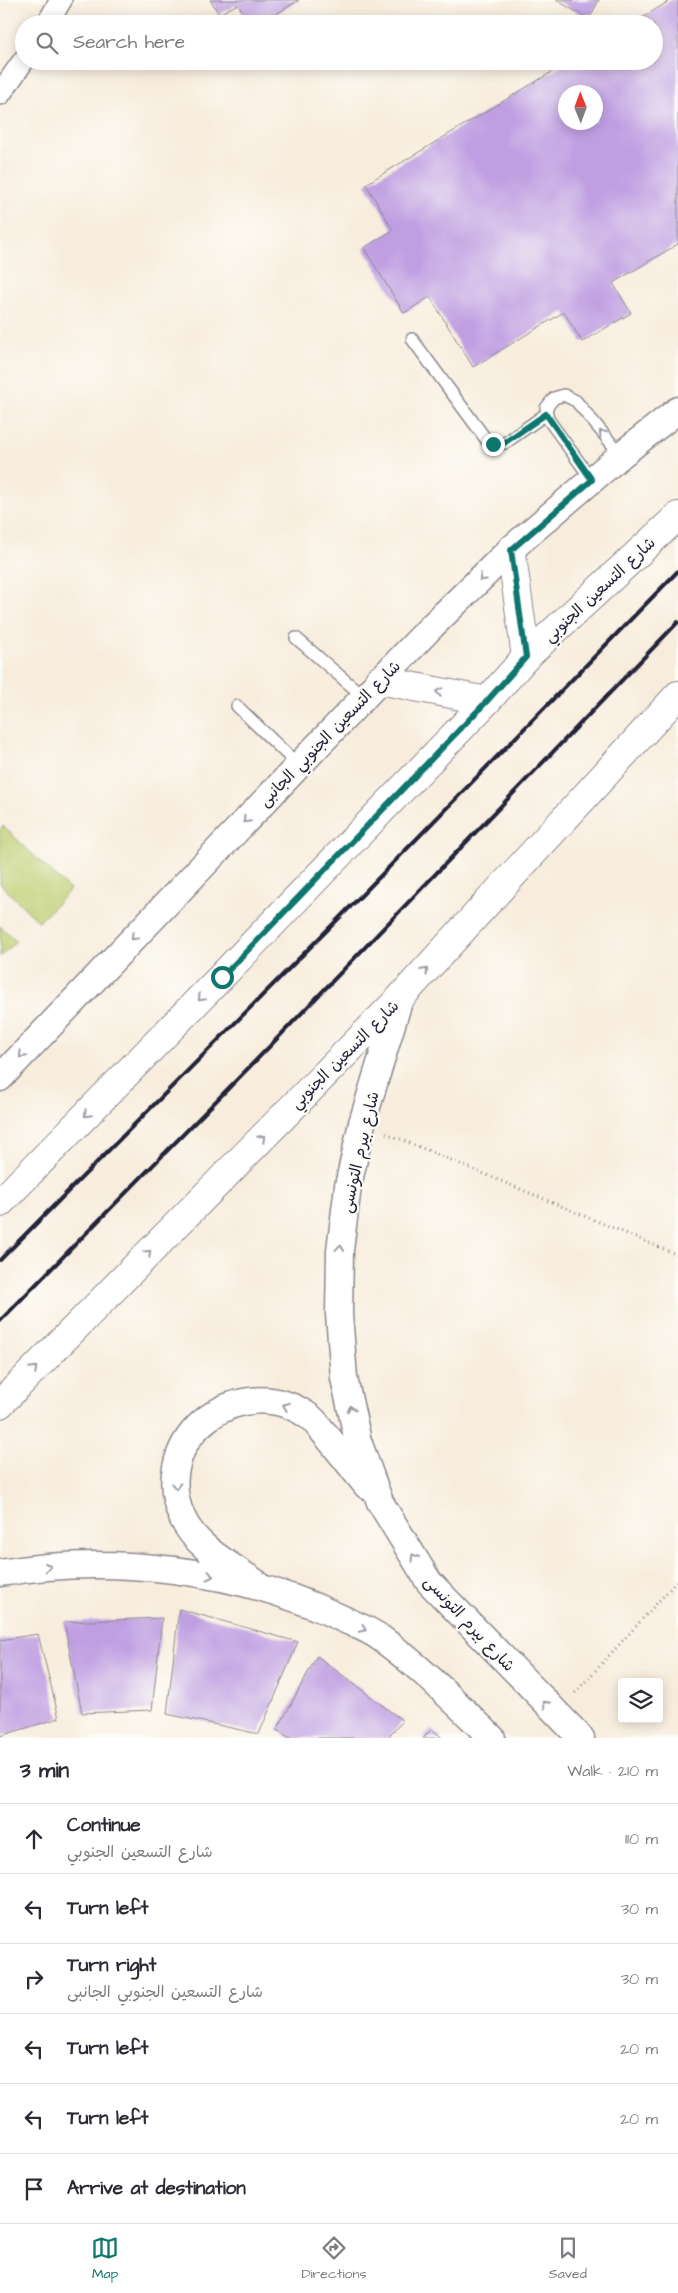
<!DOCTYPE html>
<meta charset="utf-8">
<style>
body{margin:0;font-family:"Architects Daughter","Playpen Sans Arabic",sans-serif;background:#f7f7f7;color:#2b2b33}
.controls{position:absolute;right:15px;bottom:15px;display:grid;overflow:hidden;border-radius:5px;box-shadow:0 2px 12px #0003}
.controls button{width:45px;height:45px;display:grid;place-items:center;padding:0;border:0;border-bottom:1px solid #e1e1e2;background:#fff;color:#2b2b33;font:25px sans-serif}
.compass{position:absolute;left:558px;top:85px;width:45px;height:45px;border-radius:50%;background:#fff;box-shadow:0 2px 12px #0003;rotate:359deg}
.stop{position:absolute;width:15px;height:15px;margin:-11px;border:4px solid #0f766e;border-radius:50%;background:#fff}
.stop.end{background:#0f766e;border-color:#fff;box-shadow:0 1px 5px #0008}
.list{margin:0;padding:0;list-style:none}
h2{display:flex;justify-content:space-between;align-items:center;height:65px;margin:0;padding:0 20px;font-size:21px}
h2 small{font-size:16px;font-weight:400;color:#7c7c81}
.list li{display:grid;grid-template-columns:32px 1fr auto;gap:15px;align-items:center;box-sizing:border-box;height:70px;padding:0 20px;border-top:1px solid #e1e1e2}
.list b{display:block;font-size:19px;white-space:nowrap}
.list p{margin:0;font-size:16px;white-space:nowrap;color:#7c7c81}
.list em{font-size:16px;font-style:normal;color:#7c7c81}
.icon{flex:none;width:28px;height:28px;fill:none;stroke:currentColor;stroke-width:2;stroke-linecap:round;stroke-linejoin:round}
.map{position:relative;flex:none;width:678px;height:1738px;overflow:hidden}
.search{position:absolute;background:#fff;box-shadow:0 2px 12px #0003;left:15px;right:15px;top:15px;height:55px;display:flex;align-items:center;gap:12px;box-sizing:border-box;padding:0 18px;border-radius:28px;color:#7c7c81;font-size:19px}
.sheet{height:485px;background:#fff}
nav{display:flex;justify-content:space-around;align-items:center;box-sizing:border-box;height:70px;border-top:1px solid #e1e1e2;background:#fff;font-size:14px;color:#7c7c81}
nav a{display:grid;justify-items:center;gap:2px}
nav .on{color:#0f766e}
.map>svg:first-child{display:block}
</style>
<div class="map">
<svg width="678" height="1738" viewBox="0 0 678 1738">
<rect width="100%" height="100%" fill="#fdfcf7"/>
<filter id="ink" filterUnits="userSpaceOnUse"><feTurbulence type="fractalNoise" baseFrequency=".02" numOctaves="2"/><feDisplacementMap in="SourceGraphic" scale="10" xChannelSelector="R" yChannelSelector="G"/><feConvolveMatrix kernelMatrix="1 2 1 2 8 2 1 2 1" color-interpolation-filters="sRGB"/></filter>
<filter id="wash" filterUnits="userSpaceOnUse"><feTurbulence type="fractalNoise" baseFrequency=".0096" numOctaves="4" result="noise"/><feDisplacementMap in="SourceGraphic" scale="20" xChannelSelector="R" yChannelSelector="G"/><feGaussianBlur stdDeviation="1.12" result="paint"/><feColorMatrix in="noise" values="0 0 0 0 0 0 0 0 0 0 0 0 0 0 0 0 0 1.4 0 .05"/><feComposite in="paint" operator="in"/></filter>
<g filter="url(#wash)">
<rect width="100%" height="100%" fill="#f8eddd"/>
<g fill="#becd70" stroke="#707856">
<path d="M3,826L70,890L39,922L0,884V829Z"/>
<path d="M0,926L16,941L0,957Z"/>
</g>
<g id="blocks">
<g fill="#bf9fe2" fill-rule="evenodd">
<path d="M210,0H299L260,24H249L238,4L219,14Z"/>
<path d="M556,0H599L589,19Z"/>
<path d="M671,0H678V244L613,283L631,313L582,342L564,312L473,367L430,297L404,313L364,248L393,230L366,184L570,61H654V24H632ZM566,92H596V122H566Z"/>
<path d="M179,1609L298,1642L259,1734L167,1714Z"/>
<path d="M162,1618L152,1710L82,1713L64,1622Z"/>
<path d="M38,1634L59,1718L0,1736V1640Z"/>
<path d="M317,1656L403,1721L387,1738H290L277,1730Z"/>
<path d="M432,1729L442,1738H423Z"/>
</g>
</g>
</g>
<g filter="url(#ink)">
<use href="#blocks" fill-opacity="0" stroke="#8d888c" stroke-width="1"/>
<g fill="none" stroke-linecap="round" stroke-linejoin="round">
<g stroke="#8d888c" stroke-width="14">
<g id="service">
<path d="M412,339L488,442L493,444L505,443L546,414"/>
<path d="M592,480L548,419L546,408L554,398L564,395L576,401L621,455"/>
<path d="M296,638L363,696"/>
<path d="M237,706L298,765"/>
</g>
</g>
<g stroke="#8d888c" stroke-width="24">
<g id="minor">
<path d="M47,24L61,0"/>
<path d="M0,94L24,60"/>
</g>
</g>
<g stroke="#8d888c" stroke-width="29">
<g id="tertiary">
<path d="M400,998L362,1123L348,1186L340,1250L339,1314L344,1378L358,1441L380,1502L429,1582L581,1738"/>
<path d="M0,1078L432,626L511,549L621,455L678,410"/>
<path d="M0,1573C110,1554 240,1569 341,1618C353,1624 368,1629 379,1637C420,1666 456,1703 492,1738"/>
<path d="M255,1582C229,1564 195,1547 182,1517C147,1438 242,1366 311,1418C316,1422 321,1430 326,1435C340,1452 353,1469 367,1486"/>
</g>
</g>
<g stroke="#8d888c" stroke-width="30">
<g id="primary">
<path d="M511,549L526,657"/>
<path d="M379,680L487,701"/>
<path d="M0,1203L221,977L487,701L526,657L678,516"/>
<path d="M0,1404L400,998L678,695"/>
</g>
</g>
<g stroke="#8d888c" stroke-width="3" stroke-dasharray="1 4" stroke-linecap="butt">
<path d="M386,1133L678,1255"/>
<path d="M575,1693L678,1580"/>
</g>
<use href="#service" stroke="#fff" stroke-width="11"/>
<use href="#minor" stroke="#fff" stroke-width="21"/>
<use href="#tertiary" stroke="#fff" stroke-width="26"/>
<use href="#primary" stroke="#fff" stroke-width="28"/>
<g stroke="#22223b" stroke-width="4">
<path d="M0,1260L355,902L678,571"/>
<path d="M0,1321L269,1047L678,622"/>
</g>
</g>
<defs><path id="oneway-chevron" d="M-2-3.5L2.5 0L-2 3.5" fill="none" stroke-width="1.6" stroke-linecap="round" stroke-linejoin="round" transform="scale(1.25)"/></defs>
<g stroke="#9c9ca7">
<use href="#oneway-chevron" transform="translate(602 433) rotate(-131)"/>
<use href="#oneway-chevron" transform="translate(482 578) rotate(136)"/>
<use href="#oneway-chevron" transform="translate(439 692) rotate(-169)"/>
<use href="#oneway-chevron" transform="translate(246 820) rotate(134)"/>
<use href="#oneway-chevron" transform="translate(134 937) rotate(134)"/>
<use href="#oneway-chevron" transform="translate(425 971) rotate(-48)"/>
<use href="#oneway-chevron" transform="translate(201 998) rotate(134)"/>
<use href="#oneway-chevron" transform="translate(22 1055) rotate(134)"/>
<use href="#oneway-chevron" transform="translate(87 1114) rotate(134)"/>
<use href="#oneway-chevron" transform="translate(262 1138) rotate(-45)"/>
<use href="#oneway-chevron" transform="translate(340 1248) rotate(-85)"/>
<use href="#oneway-chevron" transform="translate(148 1253) rotate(-45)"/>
<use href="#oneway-chevron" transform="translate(34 1369) rotate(-45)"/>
<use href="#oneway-chevron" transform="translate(286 1406) rotate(-158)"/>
<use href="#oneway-chevron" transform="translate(351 1409) rotate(-102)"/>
<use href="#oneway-chevron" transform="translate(176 1486) rotate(88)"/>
<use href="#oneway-chevron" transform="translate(414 1557) rotate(-121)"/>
<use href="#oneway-chevron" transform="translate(48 1567) rotate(-5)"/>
<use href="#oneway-chevron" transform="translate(210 1576) rotate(13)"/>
<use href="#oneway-chevron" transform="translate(363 1629) rotate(26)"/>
<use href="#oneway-chevron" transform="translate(546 1704) rotate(-134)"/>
</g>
</g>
<g fill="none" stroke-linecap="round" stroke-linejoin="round" filter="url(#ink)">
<path stroke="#0f766e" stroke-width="6" d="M222,977L487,701L526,657L511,550L592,480L546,414L504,443L493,444"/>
</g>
<g text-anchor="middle" stroke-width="4.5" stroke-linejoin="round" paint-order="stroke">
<g font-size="16" fill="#22223b" stroke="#fdfcf7">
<text transform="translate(599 589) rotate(-43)" y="6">شارع التسعين الجنوبي</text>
<text transform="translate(329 733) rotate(-46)" y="6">شارع التسعين الجنوبي الجانبى</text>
<text transform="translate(344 1054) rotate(-45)" y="6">شارع التسعين الجنوبي</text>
<text transform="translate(359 1152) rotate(-77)" y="6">شارع بيرم التونسى</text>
<text transform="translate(470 1623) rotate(47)" y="6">شارع بيرم التونسى</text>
</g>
</g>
</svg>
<div class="controls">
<button><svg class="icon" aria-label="layers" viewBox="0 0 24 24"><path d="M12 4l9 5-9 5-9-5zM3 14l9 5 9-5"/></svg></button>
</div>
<svg class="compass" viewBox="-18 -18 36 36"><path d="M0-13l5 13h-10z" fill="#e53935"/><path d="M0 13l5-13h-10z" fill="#7c7c81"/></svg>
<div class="stop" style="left:222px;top:977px"></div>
<div class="stop end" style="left:493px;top:444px"></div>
<div class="search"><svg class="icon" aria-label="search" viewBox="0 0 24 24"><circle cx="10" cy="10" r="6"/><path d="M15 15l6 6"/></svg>Search here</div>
</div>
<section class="sheet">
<h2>3 min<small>Walk · 210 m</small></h2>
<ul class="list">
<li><svg class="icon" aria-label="ahead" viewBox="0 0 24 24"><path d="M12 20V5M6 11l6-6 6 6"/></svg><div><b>Continue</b><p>شارع التسعين الجنوبي</p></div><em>110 m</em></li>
<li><svg class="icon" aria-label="left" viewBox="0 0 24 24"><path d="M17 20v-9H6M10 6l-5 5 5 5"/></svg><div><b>Turn left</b></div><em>30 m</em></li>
<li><svg class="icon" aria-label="right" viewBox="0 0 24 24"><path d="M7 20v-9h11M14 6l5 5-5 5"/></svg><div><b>Turn right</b><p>شارع التسعين الجنوبي الجانبى</p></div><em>30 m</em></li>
<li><svg class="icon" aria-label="left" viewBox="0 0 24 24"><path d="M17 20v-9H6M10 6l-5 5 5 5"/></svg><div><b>Turn left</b></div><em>20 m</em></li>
<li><svg class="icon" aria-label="left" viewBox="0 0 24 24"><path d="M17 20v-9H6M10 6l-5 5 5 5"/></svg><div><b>Turn left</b></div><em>20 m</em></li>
<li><svg class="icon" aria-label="arrive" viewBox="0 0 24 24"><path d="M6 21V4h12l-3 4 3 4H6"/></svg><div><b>Arrive at destination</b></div></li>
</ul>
</section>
<nav>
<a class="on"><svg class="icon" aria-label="map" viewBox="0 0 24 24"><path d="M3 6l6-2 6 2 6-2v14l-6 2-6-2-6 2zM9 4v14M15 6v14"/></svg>Map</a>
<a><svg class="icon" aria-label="directions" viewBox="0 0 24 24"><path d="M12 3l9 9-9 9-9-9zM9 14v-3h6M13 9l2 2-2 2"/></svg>Directions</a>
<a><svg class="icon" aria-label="saved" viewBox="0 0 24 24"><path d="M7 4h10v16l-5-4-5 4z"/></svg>Saved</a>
</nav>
